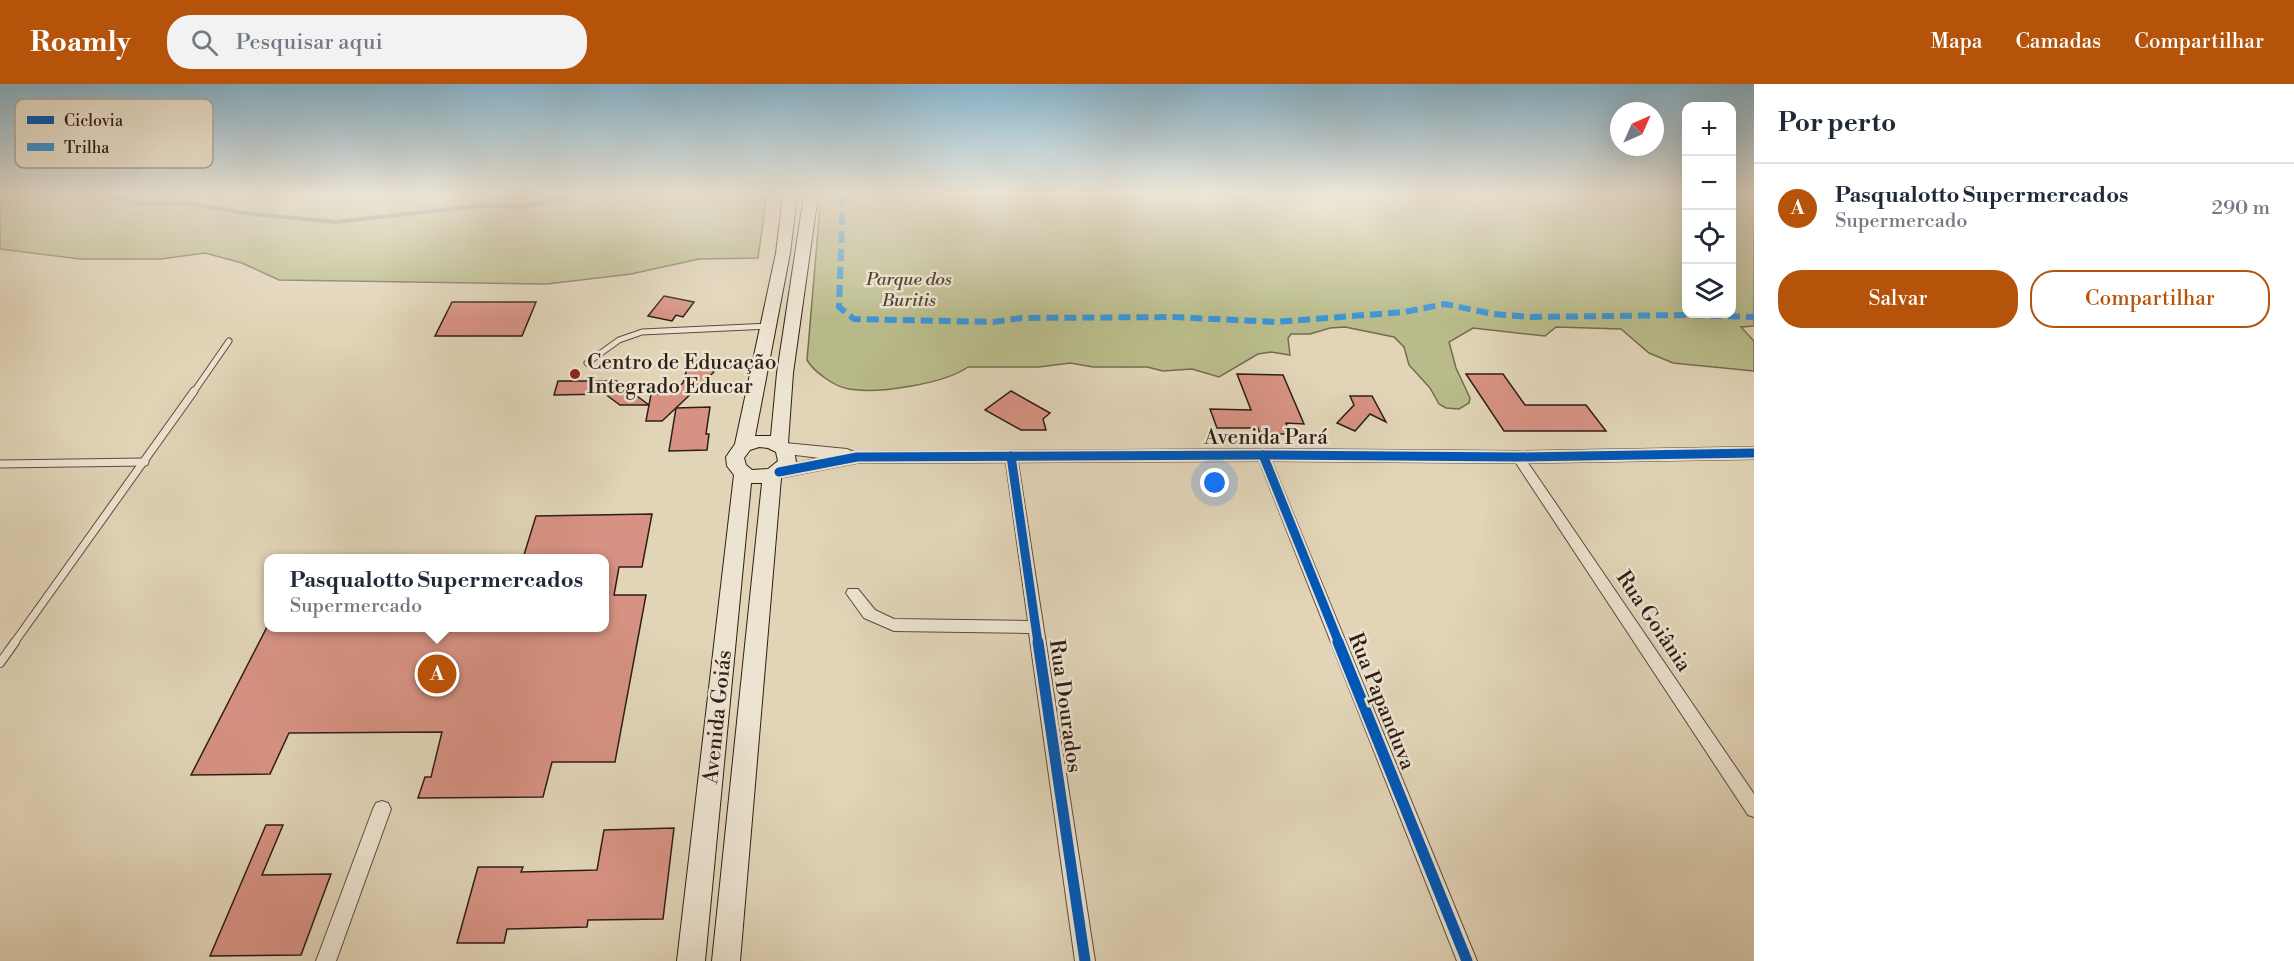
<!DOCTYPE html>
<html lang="pt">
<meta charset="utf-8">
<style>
body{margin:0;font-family:"Libre Bodoni",serif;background:#f2f2f3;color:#1f2937}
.controls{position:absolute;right:18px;top:18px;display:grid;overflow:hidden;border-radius:12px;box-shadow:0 6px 24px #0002}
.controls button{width:54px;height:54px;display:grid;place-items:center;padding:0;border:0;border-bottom:2px solid #e0e1e3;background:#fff;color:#1f2937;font:30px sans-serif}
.compass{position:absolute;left:1610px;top:18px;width:54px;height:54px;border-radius:50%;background:#fff;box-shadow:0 6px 24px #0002;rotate:45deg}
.you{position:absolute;left:1215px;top:399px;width:21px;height:21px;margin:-15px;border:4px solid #fff;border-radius:50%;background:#1a73e8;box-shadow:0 0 0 9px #1a73e833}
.badge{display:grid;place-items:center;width:39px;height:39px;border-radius:50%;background:#b45309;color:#fff;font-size:20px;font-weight:700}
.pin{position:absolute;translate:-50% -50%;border:3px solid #fff;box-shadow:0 2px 6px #0006}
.popup{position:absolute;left:264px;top:470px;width:345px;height:78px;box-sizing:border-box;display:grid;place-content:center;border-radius:12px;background:#fff;filter:drop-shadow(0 2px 4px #0005);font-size:20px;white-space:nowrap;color:#747a83}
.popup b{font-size:22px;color:#1f2937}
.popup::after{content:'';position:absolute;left:50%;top:100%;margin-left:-12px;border:12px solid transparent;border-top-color:#fff}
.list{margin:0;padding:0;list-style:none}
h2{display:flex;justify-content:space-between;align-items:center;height:78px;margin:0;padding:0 24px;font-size:26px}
h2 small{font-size:20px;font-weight:400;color:#747a83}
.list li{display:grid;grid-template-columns:39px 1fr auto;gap:18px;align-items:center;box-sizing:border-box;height:90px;padding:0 24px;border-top:2px solid #e0e1e3}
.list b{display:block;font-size:22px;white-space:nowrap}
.list p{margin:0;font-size:20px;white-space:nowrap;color:#747a83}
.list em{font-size:20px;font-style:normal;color:#747a83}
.actions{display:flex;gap:12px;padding:18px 24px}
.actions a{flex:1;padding:14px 0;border:2px solid #b45309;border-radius:24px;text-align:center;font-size:21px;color:#b45309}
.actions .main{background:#b45309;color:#fff}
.icon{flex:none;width:33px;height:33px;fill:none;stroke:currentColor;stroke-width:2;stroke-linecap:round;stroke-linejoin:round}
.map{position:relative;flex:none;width:1754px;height:877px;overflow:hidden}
header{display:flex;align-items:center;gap:36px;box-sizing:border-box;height:84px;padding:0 30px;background:#b45309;color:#fff}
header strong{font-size:28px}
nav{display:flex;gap:33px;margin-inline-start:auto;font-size:21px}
.search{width:420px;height:54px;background:#f2f2f3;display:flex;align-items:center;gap:15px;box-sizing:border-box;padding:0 21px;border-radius:24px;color:#747a83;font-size:22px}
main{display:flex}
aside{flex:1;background:#fff}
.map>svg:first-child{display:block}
</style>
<header>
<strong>Roamly</strong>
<div class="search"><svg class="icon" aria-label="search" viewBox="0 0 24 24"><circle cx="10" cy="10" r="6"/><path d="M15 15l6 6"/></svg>Pesquisar aqui</div>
<nav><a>Mapa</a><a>Camadas</a><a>Compartilhar</a></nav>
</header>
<main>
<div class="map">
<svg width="1754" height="877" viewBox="0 0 1754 877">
<rect width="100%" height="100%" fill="#e1d4b7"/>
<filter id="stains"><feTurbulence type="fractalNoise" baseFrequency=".00333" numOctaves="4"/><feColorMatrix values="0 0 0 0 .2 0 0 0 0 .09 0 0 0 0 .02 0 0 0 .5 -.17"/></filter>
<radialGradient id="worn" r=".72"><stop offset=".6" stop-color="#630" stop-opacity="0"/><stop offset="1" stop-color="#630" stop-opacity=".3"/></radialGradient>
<g fill="#b9bb8a" stroke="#746c50" stroke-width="1.5">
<path d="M0,111H767L758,174L699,175L631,190L547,200L279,196L242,179L205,169L161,175H80L0,165Z"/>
<path d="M821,111H1686V230H1732V111H1754V242L1741,243L1754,257V287L1673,279L1649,269L1621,245L1556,243L1545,252L1473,244L1449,258L1456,284L1470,314L1469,319L1459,325L1446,324L1439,320L1430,304L1409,281L1404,263L1394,253L1345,243L1330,244L1310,250H1291L1288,254L1290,271L1271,268L1258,270L1219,293L1192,285L1163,287L1147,283H1093L1070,279L1039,283H968C944,300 878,310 849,305C835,303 814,288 807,276Z"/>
</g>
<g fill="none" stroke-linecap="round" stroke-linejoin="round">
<g stroke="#6c7b6f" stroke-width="4">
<path d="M104,111L144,120H193L245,129L335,138L488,121L519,123L578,111"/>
<path d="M873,111H893"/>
</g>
</g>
<g fill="#d79283" stroke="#2e1e17" stroke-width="1.5">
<path d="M664,212L694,218L683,233L676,231L672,237L648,232Z"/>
<path d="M452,218H536L522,252H435Z"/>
<path d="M691,270L707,279L705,284L709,282L714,288L676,324L710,323L706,350H709L707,366L669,367L676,324L662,337H646L649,321H620L605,310L554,311L558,297H617L649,321L651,310H667L683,299Z"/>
<path d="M1237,290L1283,291L1304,340L1286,339L1290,350H1260L1258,344H1217L1210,325L1251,326Z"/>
<path d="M1466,290H1503L1525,321H1586L1606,347H1504Z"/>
<path d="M1011,307L1050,329L1043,335L1046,346H1021L985,326Z"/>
<path d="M1350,312H1372L1386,338L1370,330L1355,347L1337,339L1354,321Z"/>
<path d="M652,430L642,483H619L614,511H646L615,678H552L543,713L418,714L425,693H431L442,648L289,649L270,690L191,691L267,543H605V474H523L536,432Z"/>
<path d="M266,741H283L262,791L331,790L301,871L210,872Z"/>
<path d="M674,744L663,835L588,836L587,843L507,845L504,859H457L478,783H523L521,788L597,786L604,746Z"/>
</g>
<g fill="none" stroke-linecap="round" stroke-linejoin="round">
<g stroke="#5b4c3f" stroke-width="7">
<g id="service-far2">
<path d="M587,279L619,256L642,248L767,242"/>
<path d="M193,309L229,257"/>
</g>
</g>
<g stroke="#5b4c3f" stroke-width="9">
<g id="service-far1">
<path d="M0,380L145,378"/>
<path d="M14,559L194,307"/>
</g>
</g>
<g stroke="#5b4c3f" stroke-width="10">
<path id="service" d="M0,579L15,558"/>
</g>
<g stroke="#5b4c3f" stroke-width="2">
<g id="minor">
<path d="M1263,367L1269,371L1477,877H1457L1257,371Z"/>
<path d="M1011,368L1017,372L1095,877H1075L1029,549L894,547L864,534L846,509L848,505H858L875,526L894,535L1028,537L1005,372Z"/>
<path d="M1518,369L1522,370L1754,710V733L1748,731L1514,376L1512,373Z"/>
<path d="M382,717L388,719L391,725L336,877H316L373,725L376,719Z"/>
</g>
</g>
<g stroke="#5b4c3f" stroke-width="2">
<path id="tertiary" d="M785,359L847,365L854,368L1263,365L1518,367L1754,363V375L1518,379L1263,377L857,379L779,394L773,392L770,388L773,384L820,374L779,369L777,365L779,361Z"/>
</g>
<g stroke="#2e1e17" stroke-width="2">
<path id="secondary" d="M783,111H797L790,169L755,352H771L777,289L804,111H818L793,289L788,359L794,365L796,378L788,389L781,394L740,877H712L762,399H751L705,877H677L734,391L727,382L726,373L735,360L776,169ZM759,363L768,364L776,368L778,377L768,385L752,386L746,381L744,374L750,366Z"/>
</g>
<use href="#service-far2" stroke="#ece3d0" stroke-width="5"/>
<use href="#service-far1" stroke="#ece3d0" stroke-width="7"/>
<use href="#service" stroke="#ece3d0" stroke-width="8"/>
<use href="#minor" fill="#ece3d0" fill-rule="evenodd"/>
<use href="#tertiary" fill="#ece3d0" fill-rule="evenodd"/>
<use href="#secondary" fill="#ece3d0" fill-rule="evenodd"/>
<path stroke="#3c94d4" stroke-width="6" stroke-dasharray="12 6" stroke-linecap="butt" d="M843,111L839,223L854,235L993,238L1021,234L1174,233L1275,238L1404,228L1445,220L1493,230L1530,233L1684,231L1754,233"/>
<g stroke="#ece3d0" stroke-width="13">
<g id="cycleway-far1">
<path d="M1263,371L1339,559"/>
<path d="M1011,372L1038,559"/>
<path d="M779,388L857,373L1263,371L1518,373L1754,369"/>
</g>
</g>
<g stroke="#ece3d0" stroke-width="15">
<g id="cycleway">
<path d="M1038,558L1085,877"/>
<path d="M1338,558L1467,877"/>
</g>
</g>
<use href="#cycleway-far1" stroke="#0057b8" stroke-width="9"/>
<use href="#cycleway" stroke="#0057b8" stroke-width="11"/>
</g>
<linearGradient id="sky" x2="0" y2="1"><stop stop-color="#87b6cf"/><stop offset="0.47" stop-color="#f2ecdf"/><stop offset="1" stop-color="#f2ecdf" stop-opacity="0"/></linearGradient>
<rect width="1754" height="234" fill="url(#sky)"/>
<circle fill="#8f2418" stroke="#ece3d0" stroke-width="2" cx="575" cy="290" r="6"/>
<g text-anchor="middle" stroke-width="5" stroke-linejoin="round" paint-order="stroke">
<g font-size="18" font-style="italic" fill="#514534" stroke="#ece3d0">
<text x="909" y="201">Parque dos<tspan x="909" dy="21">Buritis</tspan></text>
</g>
<g font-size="21" fill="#2e1e17" stroke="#ece3d0" text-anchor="start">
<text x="587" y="285">Centro de Educação<tspan x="587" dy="24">Integrado Educar</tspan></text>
</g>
<g font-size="21" fill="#2e1e17" stroke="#ece3d0">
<text x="1266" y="360">Avenida Pará</text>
<text transform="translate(1654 537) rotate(56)" y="7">Rua Goiânia</text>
<text transform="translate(1382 617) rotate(68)" y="7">Rua Papanduva</text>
<text transform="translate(1066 622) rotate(82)" y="7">Rua Dourados</text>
<text transform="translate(717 633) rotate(-84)" y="7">Avenida Goiás</text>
</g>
</g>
<rect x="15" y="15" width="198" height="69" rx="9" fill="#ece3d0" stroke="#b3a898" stroke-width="1.5"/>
<rect x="27" y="32" width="27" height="8" fill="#0057b8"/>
<rect x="27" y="59" width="27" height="8" fill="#3c94d4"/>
<g font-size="16" fill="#2e1e17">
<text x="64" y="42">Ciclovia</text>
<text x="64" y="69">Trilha</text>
</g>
<rect width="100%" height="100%" filter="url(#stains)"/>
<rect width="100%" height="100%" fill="url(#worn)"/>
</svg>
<div class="controls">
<button>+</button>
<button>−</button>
<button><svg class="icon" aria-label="locate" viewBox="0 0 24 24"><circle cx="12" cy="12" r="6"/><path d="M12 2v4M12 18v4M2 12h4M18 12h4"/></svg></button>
<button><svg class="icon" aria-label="layers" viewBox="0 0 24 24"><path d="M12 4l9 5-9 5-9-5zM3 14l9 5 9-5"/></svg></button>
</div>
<svg class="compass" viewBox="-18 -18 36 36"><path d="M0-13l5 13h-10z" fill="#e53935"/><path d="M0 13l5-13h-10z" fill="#747a83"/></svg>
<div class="you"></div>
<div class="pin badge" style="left:437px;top:590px">A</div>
<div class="popup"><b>Pasqualotto Supermercados</b>Supermercado</div>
</div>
<aside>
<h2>Por perto<small></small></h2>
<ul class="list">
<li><span class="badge">A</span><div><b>Pasqualotto Supermercados</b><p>Supermercado</p></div><em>290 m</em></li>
</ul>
<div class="actions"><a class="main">Salvar</a><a>Compartilhar</a></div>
</aside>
</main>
